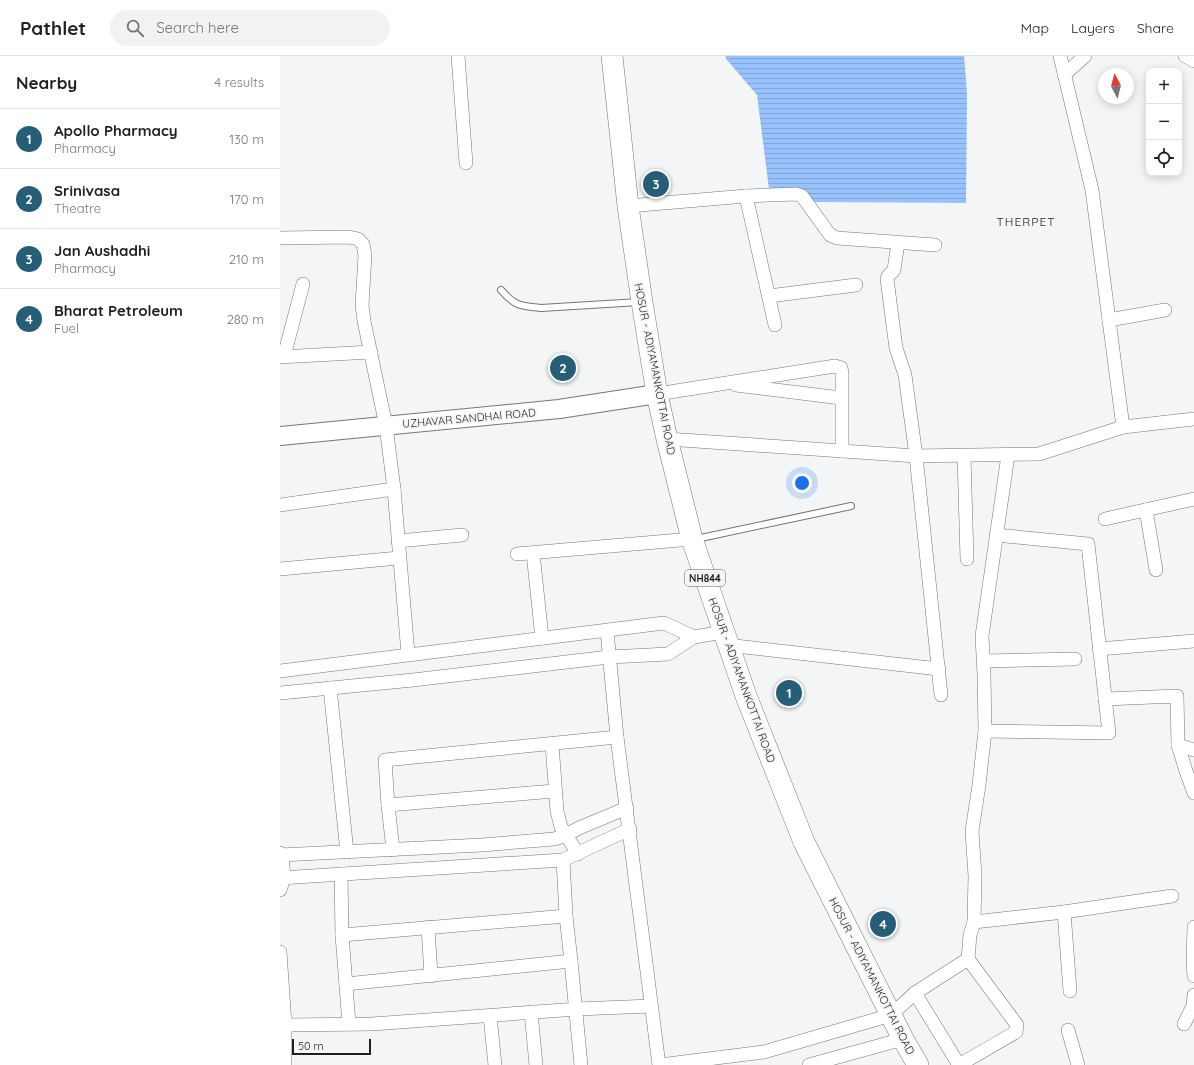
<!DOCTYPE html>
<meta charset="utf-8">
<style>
body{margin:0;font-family:Quicksand,sans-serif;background:#f2f2f2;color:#202124}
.controls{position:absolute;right:12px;top:12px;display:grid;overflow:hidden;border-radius:8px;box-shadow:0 2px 10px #0003}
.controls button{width:36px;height:36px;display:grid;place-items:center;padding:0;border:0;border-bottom:1px solid #e0e0e0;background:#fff;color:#202124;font:20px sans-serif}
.compass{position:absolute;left:818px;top:12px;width:36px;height:36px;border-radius:50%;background:#fff;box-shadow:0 2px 10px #0003;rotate:353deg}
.scale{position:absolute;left:12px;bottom:10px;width:79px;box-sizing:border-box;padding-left:4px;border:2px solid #1e1f1f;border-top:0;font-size:11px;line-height:14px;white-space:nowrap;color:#1e1f1f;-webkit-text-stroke:3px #f3f5f6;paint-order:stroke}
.you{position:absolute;left:522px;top:427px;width:14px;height:14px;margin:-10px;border:3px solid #fff;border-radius:50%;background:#1a73e8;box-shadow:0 0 0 6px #1a73e833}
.badge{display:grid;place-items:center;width:26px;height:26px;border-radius:50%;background:#265e78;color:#fff;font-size:13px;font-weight:700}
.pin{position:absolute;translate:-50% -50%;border:2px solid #fff;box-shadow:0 1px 4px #0006}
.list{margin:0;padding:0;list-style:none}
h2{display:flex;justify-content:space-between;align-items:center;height:52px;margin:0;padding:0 16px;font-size:17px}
h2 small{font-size:13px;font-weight:400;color:#757577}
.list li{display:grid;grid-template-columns:26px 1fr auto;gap:12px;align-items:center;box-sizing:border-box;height:60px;padding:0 16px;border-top:1px solid #e0e0e0}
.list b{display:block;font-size:15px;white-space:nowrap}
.list p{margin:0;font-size:13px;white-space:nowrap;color:#757577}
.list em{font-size:13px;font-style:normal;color:#757577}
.icon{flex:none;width:22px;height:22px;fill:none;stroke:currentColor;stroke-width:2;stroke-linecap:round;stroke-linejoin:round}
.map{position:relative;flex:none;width:914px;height:1009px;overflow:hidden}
header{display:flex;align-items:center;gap:24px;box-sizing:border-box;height:56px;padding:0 20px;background:#fff;border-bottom:1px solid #e0e0e0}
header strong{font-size:19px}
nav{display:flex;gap:22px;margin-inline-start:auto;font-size:14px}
.search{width:280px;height:36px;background:#f2f2f2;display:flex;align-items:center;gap:10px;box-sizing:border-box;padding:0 14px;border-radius:22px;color:#757577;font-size:15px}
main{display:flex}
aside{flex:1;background:#fff}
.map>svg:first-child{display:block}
</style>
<header>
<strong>Pathlet</strong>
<div class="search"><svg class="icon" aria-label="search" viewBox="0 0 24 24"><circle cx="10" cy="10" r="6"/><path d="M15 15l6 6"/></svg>Search here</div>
<nav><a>Map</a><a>Layers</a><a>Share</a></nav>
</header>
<main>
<aside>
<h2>Nearby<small>4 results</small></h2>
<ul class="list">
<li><span class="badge">1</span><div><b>Apollo Pharmacy</b><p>Pharmacy</p></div><em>130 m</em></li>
<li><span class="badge">2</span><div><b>Srinivasa</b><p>Theatre</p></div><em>170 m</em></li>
<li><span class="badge">3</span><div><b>Jan Aushadhi</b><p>Pharmacy</p></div><em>210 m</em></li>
<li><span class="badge">4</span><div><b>Bharat Petroleum</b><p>Fuel</p></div><em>280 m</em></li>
</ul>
</aside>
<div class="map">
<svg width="914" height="1009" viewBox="0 0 914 1009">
<defs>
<pattern id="water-rules" width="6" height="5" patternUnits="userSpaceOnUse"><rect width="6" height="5" fill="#97c2fc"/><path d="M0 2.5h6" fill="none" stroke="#82a6d8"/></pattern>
</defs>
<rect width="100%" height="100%" fill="#f3f5f6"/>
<path fill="url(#water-rules)" d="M445,0H684L687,37L686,147L535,146L489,133L477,39L447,4Z"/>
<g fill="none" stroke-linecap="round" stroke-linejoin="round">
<g stroke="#757677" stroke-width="8">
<g id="service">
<path d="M221,234C235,250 240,250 261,252L359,246"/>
<path d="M416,483L571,450"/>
</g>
</g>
<g stroke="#757677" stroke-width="14">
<g id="minor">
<path d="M178,0L186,107"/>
<path d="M905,0L914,5"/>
<path d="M784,19L805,0"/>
<path d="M466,140L495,269"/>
<path d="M348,150L466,140L516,138L522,140L550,179L557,182L655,189"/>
<path d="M0,182L69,181L78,183L83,188L85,199L82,249L84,265L106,370L114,433L128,598"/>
<path d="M618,187L614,214L608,220L607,223L616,292L625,319L636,400L661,639"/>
<path d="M489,240L576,229"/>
<path d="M829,264L885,254"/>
<path d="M4,300L23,228"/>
<path d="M0,301L91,296"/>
<path d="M456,329L561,342"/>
<path d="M377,338L555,310L561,312L562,317V395"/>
<path d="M843,371L914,363"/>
<path d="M387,383L636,400L759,398L843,371L812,134L780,0"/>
<path d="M684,400L687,503"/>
<path d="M0,449L114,433"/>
<path d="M866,454L876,514"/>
<path d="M825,463L914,443"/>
<path d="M118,485L182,479"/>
<path d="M253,497L262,582"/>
<path d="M237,498L412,483"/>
<path d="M0,513L119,502"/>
<path d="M327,575L337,681L379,1009"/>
<path d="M447,589L659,613"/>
<path d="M819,593L914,585"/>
<path d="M704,605L795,603"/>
<path d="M0,615L384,567L414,581"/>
<path d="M50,632L67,796"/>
<path d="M0,637L133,624L329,601L388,598L414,581L443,576"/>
<path d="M825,643L897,640L898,689L906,715L914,737"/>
<path d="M705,675L829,677L808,488L716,479"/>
<path d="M272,688L277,755L281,771L298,798"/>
<path d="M898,689L914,694"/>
<path d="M108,749L105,704L337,681"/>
<path d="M113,794L108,749L274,735"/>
<path d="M0,797L2,799L4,822L0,834"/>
<path d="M0,799L202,789L274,783L284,780L299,772L347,752"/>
<path d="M61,818L62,879L69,968"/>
<path d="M0,822L283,804L350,773"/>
<path d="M784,856L790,935"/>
<path d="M694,866L784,856L892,840"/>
<path d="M148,871L151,920"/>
<path d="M914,871L913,905L914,920"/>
<path d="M62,879L286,860"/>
<path d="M0,896L5,969V1009"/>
<path d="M291,905L301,1009"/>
<path d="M66,928L291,905L286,860L283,804"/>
<path d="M635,937L679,1009"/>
<path d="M251,956L256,1009"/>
<path d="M210,960L215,1009"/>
<path d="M904,968L913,950L914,939"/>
<path d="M5,969L92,968L297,953L371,950"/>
<path d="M788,974L798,1009"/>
<path d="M380,1009L484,996L611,959L635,937L688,903L690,879L694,866L695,820L692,775L699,729L705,675L704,619L702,580L728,399"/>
<path d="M529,1009L623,983"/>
<path d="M679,1009L736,976L737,969L688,903"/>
</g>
</g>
<g stroke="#757677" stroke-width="20">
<path id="secondary" d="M0,380L279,353L377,338"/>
</g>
<g stroke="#757677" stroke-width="22">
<path id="trunk" d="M332,0L348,150L362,246L377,338L387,383L412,483L466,640L524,786L623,983L638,1009"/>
</g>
<use href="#service" stroke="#fff" stroke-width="6"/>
<use href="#minor" stroke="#fff" stroke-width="13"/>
<use href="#secondary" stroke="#fff" stroke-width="18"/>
<use href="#trunk" stroke="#fff" stroke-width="21"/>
</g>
<g text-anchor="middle" stroke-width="3.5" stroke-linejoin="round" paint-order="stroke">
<rect fill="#f3f5f6" stroke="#5e5f60" stroke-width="1" x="405" y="514" width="40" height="16" rx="3"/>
<g font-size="10" font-weight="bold" fill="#1e1f1f">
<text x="425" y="526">NH844</text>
</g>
<g font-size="11" fill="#1e1f1f" stroke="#f3f5f6">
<text transform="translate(375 313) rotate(79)" y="4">HOSUR - ADIYAMANKOTTAI ROAD</text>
<text transform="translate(189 362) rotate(-5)" y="4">UZHAVAR SANDHAI ROAD</text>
<text transform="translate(462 624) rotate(70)" y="4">HOSUR - ADIYAMANKOTTAI ROAD</text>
<text transform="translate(592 920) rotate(63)" y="4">HOSUR - ADIYAMANKOTTAI ROAD</text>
</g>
<g font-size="12" letter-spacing="1" fill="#1e1f1f" stroke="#f3f5f6">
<text x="746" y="170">THERPET</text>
</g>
</g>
</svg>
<div class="controls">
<button>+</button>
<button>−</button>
<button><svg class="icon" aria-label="locate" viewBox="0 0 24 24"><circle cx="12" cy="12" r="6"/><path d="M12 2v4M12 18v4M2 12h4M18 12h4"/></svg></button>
</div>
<svg class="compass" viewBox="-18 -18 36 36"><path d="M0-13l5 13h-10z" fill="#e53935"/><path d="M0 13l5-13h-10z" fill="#757577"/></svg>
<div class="scale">50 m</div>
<div class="you"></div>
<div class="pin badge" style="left:509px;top:637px">1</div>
<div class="pin badge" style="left:283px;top:312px">2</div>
<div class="pin badge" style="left:376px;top:128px">3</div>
<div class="pin badge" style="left:603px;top:868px">4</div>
</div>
</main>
